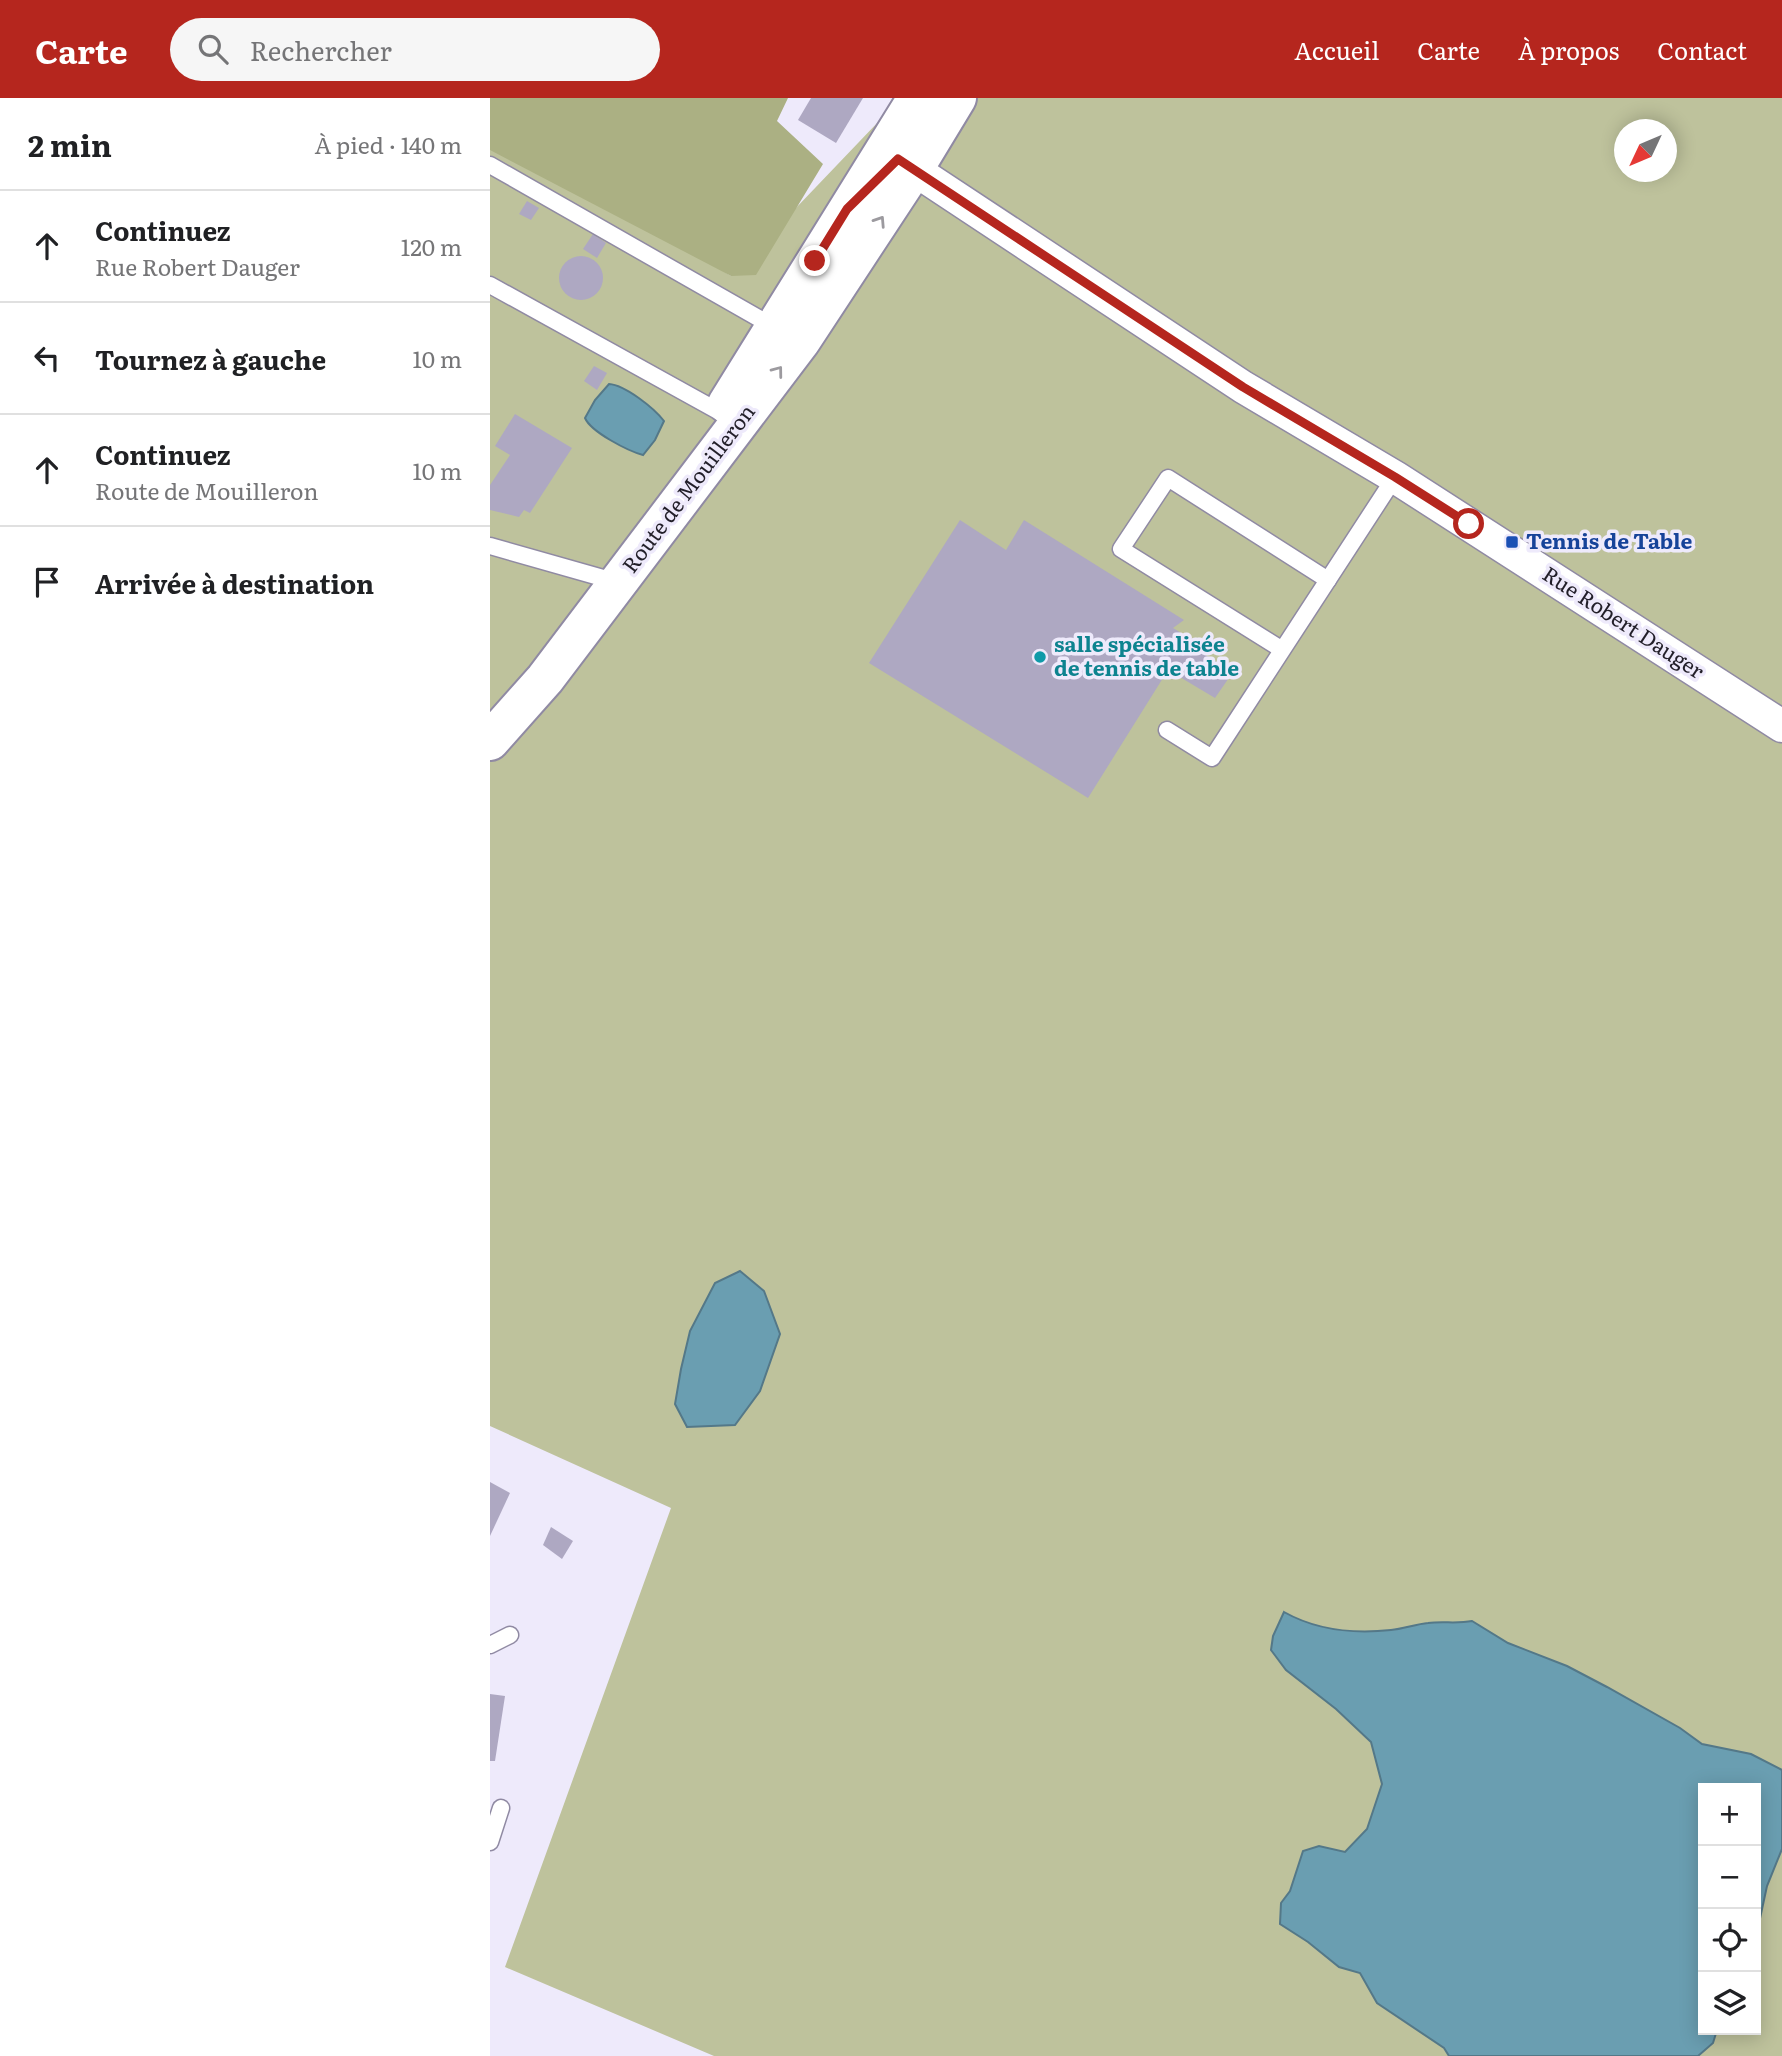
<!DOCTYPE html>
<html lang="fr">
<meta charset="utf-8">
<style>
body{margin:0;font-family:Literata,serif;background:#f6f6f6;color:#202124}
.controls{position:absolute;right:21px;bottom:21px;display:grid;overflow:hidden;border-radius:0px;box-shadow:0 4px 18px #0003}
.controls button{width:63px;height:63px;display:grid;place-items:center;padding:0;border:0;border-bottom:2px solid #e0e0e0;background:#fff;color:#202124;font:35px sans-serif}
.compass{position:absolute;left:1124px;top:21px;width:63px;height:63px;border-radius:50%;background:#fff;box-shadow:0 4px 18px #0003;rotate:226deg}
.stop{position:absolute;width:21px;height:21px;margin:-16px;border:5px solid #b5261e;border-radius:50%;background:#fff}
.stop.end{background:#b5261e;border-color:#fff;box-shadow:0 2px 7px #0008}
.list{margin:0;padding:0;list-style:none}
h2{display:flex;justify-content:space-between;align-items:center;height:91px;margin:0;padding:0 28px;font-size:30px}
h2 small{font-size:23px;font-weight:400;color:#757577}
.list li{display:grid;grid-template-columns:46px 1fr auto;gap:21px;align-items:center;box-sizing:border-box;height:112px;padding:0 28px;border-top:2px solid #e0e0e0}
.list b{display:block;font-size:26px;white-space:nowrap}
.list p{margin:0;font-size:23px;white-space:nowrap;color:#757577}
.list em{font-size:23px;font-style:normal;color:#757577}
.icon{flex:none;width:38px;height:38px;fill:none;stroke:currentColor;stroke-width:2;stroke-linecap:round;stroke-linejoin:round}
.map{position:relative;flex:none;width:1292px;height:1958px;overflow:hidden}
header{display:flex;align-items:center;gap:42px;box-sizing:border-box;height:98px;padding:0 35px;background:#b5261e;color:#fff}
header strong{font-size:33px}
nav{display:flex;gap:38px;margin-inline-start:auto;font-size:24px}
.search{width:490px;height:63px;background:#f6f6f6;display:flex;align-items:center;gap:18px;box-sizing:border-box;padding:0 24px;border-radius:38px;color:#757577;font-size:26px}
main{display:flex}
aside{flex:1;background:#fff}
.map>svg:first-child{display:block}
</style>
<header>
<strong>Carte</strong>
<div class="search"><svg class="icon" aria-label="search" viewBox="0 0 24 24"><circle cx="10" cy="10" r="6"/><path d="M15 15l6 6"/></svg>Rechercher</div>
<nav><a>Accueil</a><a>Carte</a><a>À propos</a><a>Contact</a></nav>
</header>
<main>
<aside>
<h2>2 min<small>À pied · 140 m</small></h2>
<ul class="list">
<li><svg class="icon" aria-label="ahead" viewBox="0 0 24 24"><path d="M12 20V5M6 11l6-6 6 6"/></svg><div><b>Continuez</b><p>Rue Robert Dauger</p></div><em>120 m</em></li>
<li><svg class="icon" aria-label="left" viewBox="0 0 24 24"><path d="M17 20v-9H6M10 6l-5 5 5 5"/></svg><div><b>Tournez à gauche</b></div><em>10 m</em></li>
<li><svg class="icon" aria-label="ahead" viewBox="0 0 24 24"><path d="M12 20V5M6 11l6-6 6 6"/></svg><div><b>Continuez</b><p>Route de Mouilleron</p></div><em>10 m</em></li>
<li><svg class="icon" aria-label="arrive" viewBox="0 0 24 24"><path d="M6 21V4h12l-3 4 3 4H6"/></svg><div><b>Arrivée à destination</b></div></li>
</ul>
</aside>
<div class="map">
<svg width="1292" height="1958" viewBox="0 0 1292 1958">
<rect width="100%" height="100%" fill="#eeeafb"/>
<path fill="#bec29c" fill-rule="evenodd" d="M411,0H1292V1958H224L15,1869L181,1410L0,1328V28L241,178ZM1134,32H1176V74H1134ZM1213,1690H1266V1932H1213Z"/>
<path fill="#abb083" d="M0,0H298L287,23L333,66L266,177L241,178L0,52Z"/>
<g fill="#6a9eb1" stroke="#547888" stroke-width="2">
<path d="M119,286C135,287 164,310 174,323L165,342L153,357C138,353 101,334 95,320L105,302Z"/>
<path d="M250,1173L274,1193L290,1236L270,1293L245,1327L197,1329L185,1306L191,1271L200,1233L225,1185Z"/>
<path d="M794,1514C826,1532 864,1536 901,1532C913,1531 926,1526 938,1525C953,1523 967,1526 982,1523L1018,1545L1077,1568L1117,1589L1190,1630L1212,1646L1261,1656L1292,1672V1751L1277,1788L1266,1839V1690H1213V1932H1227L1223,1945L1208,1958H959L954,1950L887,1905L870,1875L849,1869L818,1844L790,1826L791,1805L800,1793L813,1753L829,1748L855,1754L877,1731L892,1686L881,1644L846,1611L796,1572L781,1552L783,1538Z"/>
</g>
<g fill="#aea8c2">
<path d="M321,0H373L346,45L308,22Z"/>
<path d="M37,103L49,110L41,122L29,116Z"/>
<path d="M103,136L116,145L107,160L93,151Z"/>
<circle cx="91" cy="180" r="22"/>
<path d="M104,268L117,275L107,292L94,283Z"/>
<path d="M25,316L82,350L40,415L34,412L29,419L0,412V387L20,357L5,348Z"/>
<path d="M470,422L516,452L534,422L694,522L683,530L711,547L707,552L743,574L725,600L678,572L598,700L379,565Z"/>
<path d="M0,1384L20,1395L0,1438Z"/>
<path d="M61,1429L83,1443L72,1461L53,1447Z"/>
<path d="M0,1596L15,1598L5,1663H0Z"/>
</g>
<g fill="none" stroke-linecap="round" stroke-linejoin="round">
<g stroke="#908aa3" stroke-width="19">
<g id="service">
<path d="M0,67L284,229"/>
<path d="M0,187L237,318"/>
<path d="M0,448L127,484"/>
<path d="M791,551L631,451L678,380L838,482"/>
<path d="M677,632L722,660L905,379"/>
<path d="M0,1547L20,1537"/>
<path d="M0,1744L11,1710"/>
</g>
</g>
<g stroke="#908aa3" stroke-width="35">
<path id="minor" d="M408,61L753,289L905,379L1292,628"/>
</g>
<g stroke="#908aa3" stroke-width="42">
<g id="tertiary">
<path d="M237,306L427,0"/>
<path d="M0,643L55,581L311,243L424,71L467,0"/>
</g>
</g>
<use href="#service" stroke="#fff" stroke-width="16"/>
<use href="#minor" stroke="#fff" stroke-width="32"/>
<use href="#tertiary" stroke="#fff" stroke-width="38"/>
</g>
<defs><path id="oneway-chevron" d="M-2-3.5L2.5 0L-2 3.5" fill="none" stroke-width="1.6" stroke-linecap="round" stroke-linejoin="round" transform="scale(1.75)"/></defs>
<g stroke="#9c9a9f">
<use href="#oneway-chevron" transform="translate(390 123) rotate(-57)"/>
<use href="#oneway-chevron" transform="translate(288 273) rotate(-53)"/>
</g>
<g fill="none" stroke-linecap="round" stroke-linejoin="round">
<path stroke="#b5261e" stroke-width="9" d="M325,163L357,111L408,61L753,289L905,379L979,426"/>
</g>
<rect fill="#1a4fb4" stroke="#eeeafb" stroke-width="2.5" x="1015" y="437" width="14" height="14" rx="3.5"/>
<circle fill="#0f9aa8" stroke="#eeeafb" stroke-width="2.5" cx="550" cy="559" r="7"/>
<g text-anchor="middle" stroke-width="7" stroke-linejoin="round" paint-order="stroke">
<g font-size="21" fill="#221f29" stroke="#eeeafb">
<text transform="translate(199 391) rotate(-53)" y="7">Route de Mouilleron</text>
<text transform="translate(1133 525) rotate(33)" y="7">Rue Robert Dauger</text>
</g>
<g font-size="21" font-weight="bold" fill="#164399" stroke="#eeeafb" text-anchor="start">
<text x="1036" y="451">Tennis de Table</text>
</g>
<g font-size="21" font-weight="bold" fill="#0d838f" stroke="#eeeafb" text-anchor="start">
<text x="564" y="554">salle spécialisée<tspan x="564" dy="24">de tennis de table</tspan></text>
</g>
</g>
</svg>
<div class="controls">
<button>+</button>
<button>−</button>
<button><svg class="icon" aria-label="locate" viewBox="0 0 24 24"><circle cx="12" cy="12" r="6"/><path d="M12 2v4M12 18v4M2 12h4M18 12h4"/></svg></button>
<button><svg class="icon" aria-label="layers" viewBox="0 0 24 24"><path d="M12 4l9 5-9 5-9-5zM3 14l9 5 9-5"/></svg></button>
</div>
<svg class="compass" viewBox="-18 -18 36 36"><path d="M0-13l5 13h-10z" fill="#e53935"/><path d="M0 13l5-13h-10z" fill="#757577"/></svg>
<div class="stop" style="left:979px;top:426px"></div>
<div class="stop end" style="left:325px;top:163px"></div>
</div>
</main>
